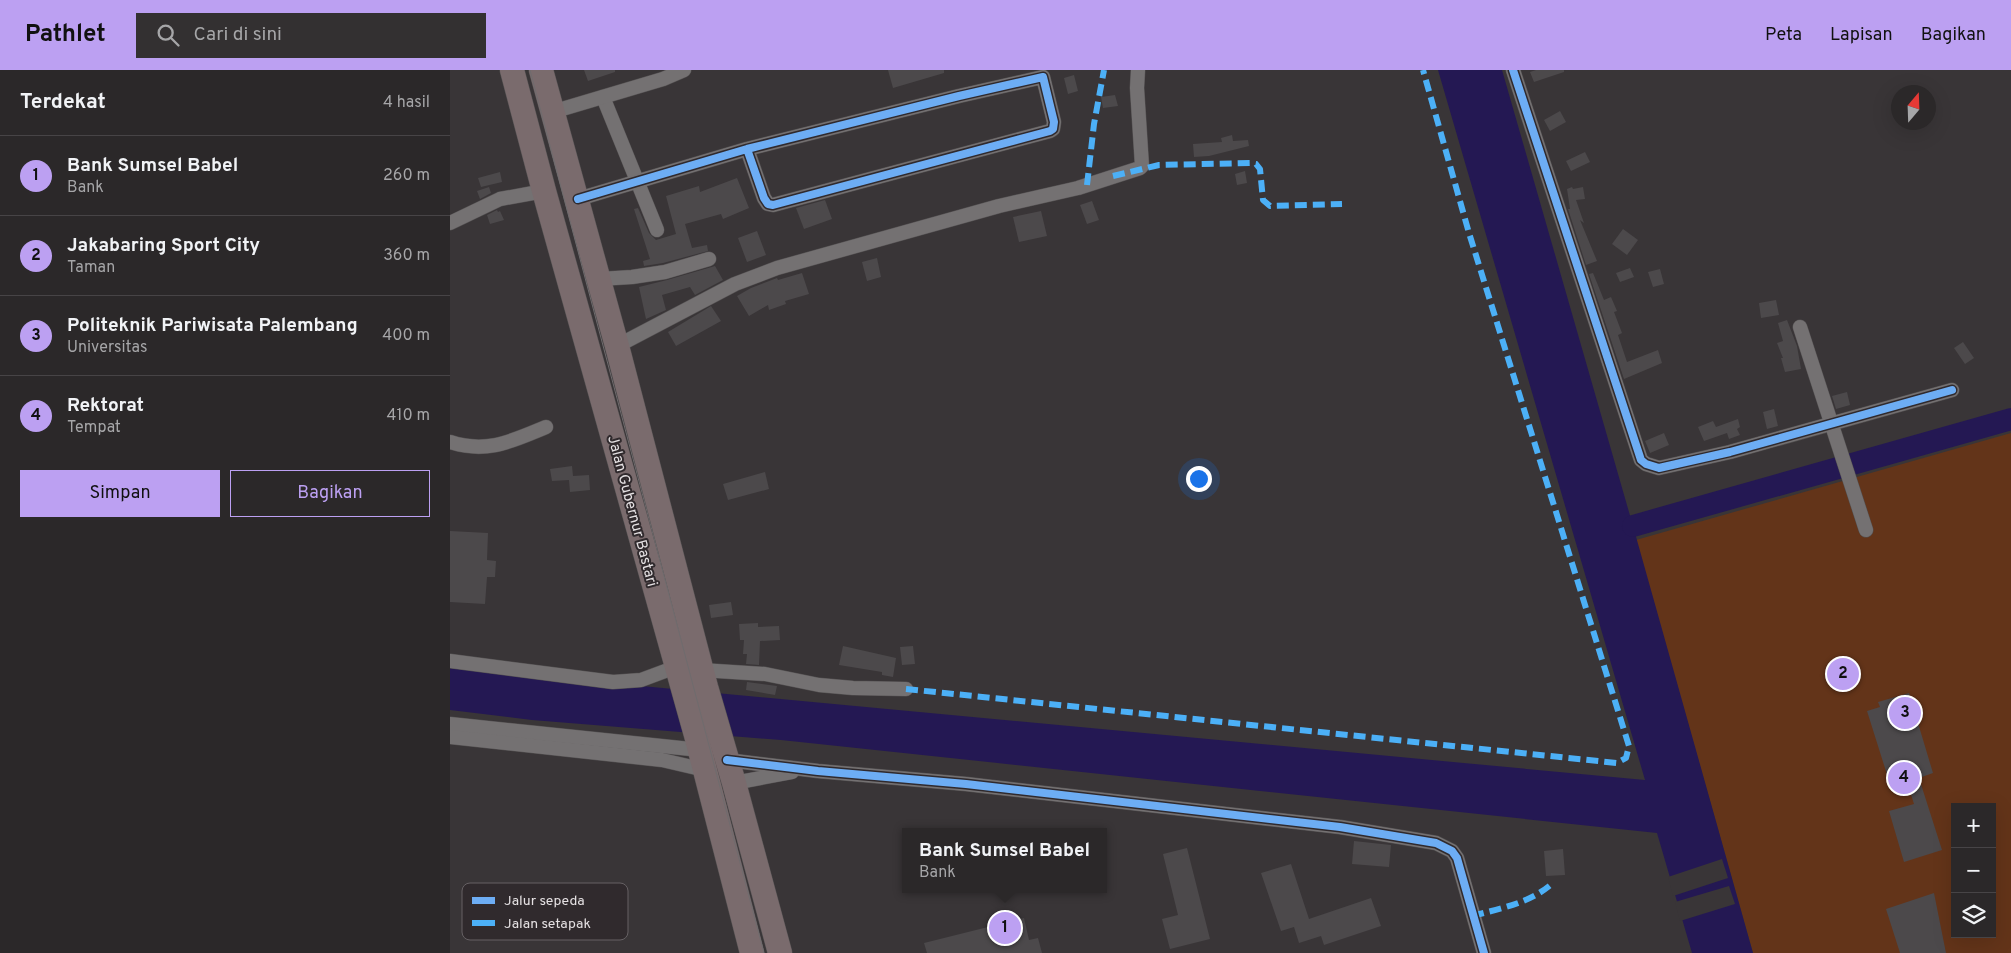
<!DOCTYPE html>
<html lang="id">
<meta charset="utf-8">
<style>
body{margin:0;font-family:Overpass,sans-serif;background:#333031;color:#f1f3f6}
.controls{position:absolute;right:15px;bottom:15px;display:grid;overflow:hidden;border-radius:0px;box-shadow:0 5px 20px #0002}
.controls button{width:45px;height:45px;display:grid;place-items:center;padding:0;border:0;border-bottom:1px solid #474446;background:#2b2829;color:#f1f3f6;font:25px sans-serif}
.compass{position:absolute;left:1441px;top:15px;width:45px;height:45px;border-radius:50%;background:#2b2829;box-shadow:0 5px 20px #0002;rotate:19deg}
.you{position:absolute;left:748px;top:408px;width:18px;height:18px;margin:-12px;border:4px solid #fff;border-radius:50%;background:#1a73e8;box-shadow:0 0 0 8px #1a73e833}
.badge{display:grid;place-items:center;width:32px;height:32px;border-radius:50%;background:#bca0f2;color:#111;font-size:16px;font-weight:700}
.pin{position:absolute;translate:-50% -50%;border:2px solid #fff;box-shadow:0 1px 5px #0006}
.popup{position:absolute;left:452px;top:758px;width:205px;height:65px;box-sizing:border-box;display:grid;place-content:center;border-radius:0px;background:#2b2829;filter:drop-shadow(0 1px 4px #0005);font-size:16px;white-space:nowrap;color:#a6a6a8}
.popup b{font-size:19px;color:#f1f3f6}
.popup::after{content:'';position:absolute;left:50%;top:100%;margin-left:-10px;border:10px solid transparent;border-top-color:#2b2829}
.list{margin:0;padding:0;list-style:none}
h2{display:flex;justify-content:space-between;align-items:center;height:65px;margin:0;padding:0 20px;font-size:21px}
h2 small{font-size:16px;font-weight:400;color:#a6a6a8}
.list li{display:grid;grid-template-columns:32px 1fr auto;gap:15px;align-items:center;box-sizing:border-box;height:80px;padding:0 20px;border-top:1px solid #474446}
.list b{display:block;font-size:19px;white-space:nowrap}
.list p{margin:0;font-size:16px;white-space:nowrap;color:#a6a6a8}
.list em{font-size:16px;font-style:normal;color:#a6a6a8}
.actions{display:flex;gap:10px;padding:15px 20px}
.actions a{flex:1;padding:11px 0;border:1px solid #bca0f2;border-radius:0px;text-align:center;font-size:18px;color:#bca0f2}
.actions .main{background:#bca0f2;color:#111}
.icon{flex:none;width:28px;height:28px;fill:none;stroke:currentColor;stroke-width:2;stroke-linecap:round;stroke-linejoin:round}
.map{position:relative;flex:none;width:1561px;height:883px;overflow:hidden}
header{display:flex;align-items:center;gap:30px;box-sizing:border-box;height:70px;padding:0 25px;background:#bca0f2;color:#111}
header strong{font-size:24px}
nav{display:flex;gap:28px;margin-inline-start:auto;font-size:18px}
.search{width:350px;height:45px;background:#333031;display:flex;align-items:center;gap:12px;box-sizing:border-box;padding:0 18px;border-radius:0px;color:#a6a6a8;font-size:19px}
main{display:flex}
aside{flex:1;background:#2b2829}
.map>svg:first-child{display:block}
</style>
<header>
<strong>Pathlet</strong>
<div class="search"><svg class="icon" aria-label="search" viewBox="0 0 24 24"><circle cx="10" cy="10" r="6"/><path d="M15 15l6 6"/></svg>Cari di sini</div>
<nav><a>Peta</a><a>Lapisan</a><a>Bagikan</a></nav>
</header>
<main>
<aside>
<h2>Terdekat<small>4 hasil</small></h2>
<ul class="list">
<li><span class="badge">1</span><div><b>Bank Sumsel Babel</b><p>Bank</p></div><em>260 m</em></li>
<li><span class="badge">2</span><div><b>Jakabaring Sport City</b><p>Taman</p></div><em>360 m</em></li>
<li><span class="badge">3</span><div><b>Politeknik Pariwisata Palembang</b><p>Universitas</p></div><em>400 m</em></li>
<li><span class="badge">4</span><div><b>Rektorat</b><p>Tempat</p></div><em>410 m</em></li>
</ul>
<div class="actions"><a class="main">Simpan</a><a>Bagikan</a></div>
</aside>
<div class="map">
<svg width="1561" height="883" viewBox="0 0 1561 883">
<rect width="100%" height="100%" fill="#393537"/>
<path fill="#633419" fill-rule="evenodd" d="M1561,363V883H1303L1186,470ZM1505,737H1542V864H1505Z"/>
<path fill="#241853" d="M988,0H1052L1183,456L1303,883H1242L1207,763L331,670L82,650L0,640V598L1195,710Z"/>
<g fill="#393537">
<path d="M1272,789L1278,808L1223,826L1218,807Z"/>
<path d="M1279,816L1285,834L1230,851L1225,832Z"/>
</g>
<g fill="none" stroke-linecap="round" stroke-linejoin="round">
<path stroke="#241853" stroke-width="22" d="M1183,456L1561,349"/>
</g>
<g fill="#4c494b">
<path d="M134,0H165V2L138,11Z"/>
<path d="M438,0H494V3L443,18Z"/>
<path d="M1086,0H1114V2L1084,12L1080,2Z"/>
<path d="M624,5L628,21L618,24L614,8Z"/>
<path d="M665,25L668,36L653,38L651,27Z"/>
<path d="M1110,41L1116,52L1100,61L1094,50Z"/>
<path d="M782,65L783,71L798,70L799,76L759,86L744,87L743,74L772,72L771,68Z"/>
<path d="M1135,82L1140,92L1121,101L1116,91Z"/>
<path d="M795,101L797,113L787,115L785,104Z"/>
<path d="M50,102L52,112L31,117L28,108Z"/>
<path d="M287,108L299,138L273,149L271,144L235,154L242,178L257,175L258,181L213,193L194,196L193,191L200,189L184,139L188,138L199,163L206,170L226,164L216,126L249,116L250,122Z"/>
<path d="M39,117L41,123L30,129L27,121Z"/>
<path d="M1122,117L1123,119L1133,117L1135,129L1126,130L1134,153L1130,150L1147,191L1136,195L1118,139H1120L1117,119Z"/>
<path d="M375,130L382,149L354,159L346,138Z"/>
<path d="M642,131L649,150L637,154L630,135Z"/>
<path d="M47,140L48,142L50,141L54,150L40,154L37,145Z"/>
<path d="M591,141L597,166L569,172L563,147Z"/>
<path d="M1173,159L1188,170L1177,185L1162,174Z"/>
<path d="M307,161L316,185L297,192L288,168Z"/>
<path d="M427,188L431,207L417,211L412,192Z"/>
<path d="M265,196L273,210L245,225L240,217L212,225L216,240L196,249L189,217L217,210Z"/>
<path d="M1180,198L1184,207L1170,212L1166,203Z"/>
<path d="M1210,199L1214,214L1203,217L1198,202Z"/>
<path d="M352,203L359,224L335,231L336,234L319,240L318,235L299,246L287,226L301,218L327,208L328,210Z"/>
<path d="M1143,203L1154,230L1161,227L1167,241L1164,242L1172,263L1168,265L1177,292L1208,280L1212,293L1174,309L1139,204Z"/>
<path d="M1326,230L1329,245L1311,248L1309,233Z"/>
<path d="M261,236L271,251L226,276L218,262Z"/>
<path d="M1337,250L1347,276L1351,299L1335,302L1331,288H1333L1327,273L1333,271L1328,253Z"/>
<path d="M1513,272L1524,288L1515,294L1504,278Z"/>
<path d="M1397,322L1400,335L1386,339L1382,326Z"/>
<path d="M1324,339L1328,356L1317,359L1313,342Z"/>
<path d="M1288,349L1290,357L1287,359L1290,365L1279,369L1277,363L1254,371L1248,357L1263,351L1266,357Z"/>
<path d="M1214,363L1219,375L1200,383L1195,371Z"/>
<path d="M122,396L123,406L139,405L140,420L120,422L119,410L102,411L100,399Z"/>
<path d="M315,402L319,419L278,430L273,414Z"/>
<path d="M0,461L38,463L37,490L46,491L45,507H37L35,534L0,532Z"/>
<path d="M281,532L283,545L261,548L259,535Z"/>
<path d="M308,553V557L329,556L330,570L310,571L309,595L296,594L297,584H293L294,570H290L289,554Z"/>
<path d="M393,576L446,588L443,607L432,605V602L389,595Z"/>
<path d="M463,576L465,594L452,595L450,577Z"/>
<path d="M297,612L327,616L325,625L296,620Z"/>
<path d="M1459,623L1483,703L1469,708L1492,780L1454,792L1439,741L1464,734L1456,709L1440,714L1417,641L1430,637L1428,632Z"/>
<path d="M904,771L941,775L939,797L902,794Z"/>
<path d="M737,778L760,869L720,879L712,849L728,845L713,784Z"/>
<path d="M1113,779L1115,805L1096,806L1094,781Z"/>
<path d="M841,794L859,849L921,828L931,856L874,875L871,866L849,873L844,857L831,861L811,803Z"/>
<path d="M1484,823L1496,883H1450L1436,839Z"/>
<path d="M574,848L579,870L588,868L592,883H477L474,873Z"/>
</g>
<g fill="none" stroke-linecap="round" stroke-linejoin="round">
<g stroke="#545152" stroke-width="15">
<g id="street">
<path d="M1063,0L1191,390L1196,394L1209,398L1280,382L1502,320"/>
<path d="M153,27L207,160"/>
<path d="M102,42L213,9L234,0"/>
<path d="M128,129L297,79L509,26L593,7L604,52L603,59L600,61L323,135L318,134L314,128L297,79"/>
<path d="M0,153L50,129L94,121"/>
<path d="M149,209L182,207L215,202L259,189"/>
<path d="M1350,257L1416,460"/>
<path d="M167,276L285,214L327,198L549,136L628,118L690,98L692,96L687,18L688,0"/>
<path d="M0,372C37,384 62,371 96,357"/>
<path d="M0,591L163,612L191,610L226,597"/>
<path d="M251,600L315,604L369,615L403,618L456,619"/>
<path d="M0,654L250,680"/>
<path d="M0,667L212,690L255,700"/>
<path d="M277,690L368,701L516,714L890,757L986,773L1002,781L1007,788L1034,883"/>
<path d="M284,713L342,702"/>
</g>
</g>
<g stroke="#545152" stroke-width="25">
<g id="highway">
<path d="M62,0L94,121L246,665L302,883"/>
<path d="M91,0L167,276L256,617L284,713L330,883"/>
</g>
</g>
<use href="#street" stroke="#747172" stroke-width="14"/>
<use href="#highway" stroke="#7a6b6d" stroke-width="24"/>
<path stroke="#6f6c6e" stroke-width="1" d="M80,0L314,883"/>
<g stroke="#4cb0f7" stroke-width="6" stroke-dasharray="12 6" stroke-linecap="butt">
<path d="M663,106L709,95L800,93L806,94L810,99L813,130L820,136L892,134"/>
<path d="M637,115L644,54L654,0"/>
<path d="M456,619L1167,693L1176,688L1179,676L1019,163L973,0"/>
<path d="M1022,846C1052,838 1081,833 1104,812"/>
</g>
<g stroke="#302a2d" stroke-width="11">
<g id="cycleway">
<path d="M1063,0L1191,390L1196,394L1209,398L1280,382L1502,320"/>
<path d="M128,129L297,79L509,26L593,7L604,52L603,59L600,61L323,135L318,134L314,128L297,79"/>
<path d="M277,690L368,701L516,714L890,757L986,773L1002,781L1007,788L1034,883"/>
</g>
</g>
<use href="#cycleway" stroke="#6dadf4" stroke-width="8"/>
</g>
<g text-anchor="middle" stroke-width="4" stroke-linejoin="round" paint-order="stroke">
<g font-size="15" fill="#e5e1e3" stroke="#302a2d">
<text transform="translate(183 441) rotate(75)" y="5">Jalan Gubernur Bastari</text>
</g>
</g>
<rect x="12" y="813" width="166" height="57" rx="8" fill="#302a2d" stroke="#666164" stroke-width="1"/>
<rect x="22" y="827" width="23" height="7" fill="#6dadf4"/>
<rect x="22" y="850" width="23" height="6" fill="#4cb0f7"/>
<g font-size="14" fill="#e5e1e3">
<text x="54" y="835">Jalur sepeda</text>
<text x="54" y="858">Jalan setapak</text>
</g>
</svg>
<div class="controls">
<button>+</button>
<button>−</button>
<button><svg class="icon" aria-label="layers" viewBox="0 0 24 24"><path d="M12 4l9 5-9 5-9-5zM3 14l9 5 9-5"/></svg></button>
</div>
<svg class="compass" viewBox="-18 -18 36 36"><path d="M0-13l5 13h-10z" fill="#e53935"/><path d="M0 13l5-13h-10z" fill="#a6a6a8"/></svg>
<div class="you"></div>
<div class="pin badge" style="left:555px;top:858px">1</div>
<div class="popup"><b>Bank Sumsel Babel</b>Bank</div>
<div class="pin badge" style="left:1393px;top:604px">2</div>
<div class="pin badge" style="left:1455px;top:643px">3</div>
<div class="pin badge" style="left:1454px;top:708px">4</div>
</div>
</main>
